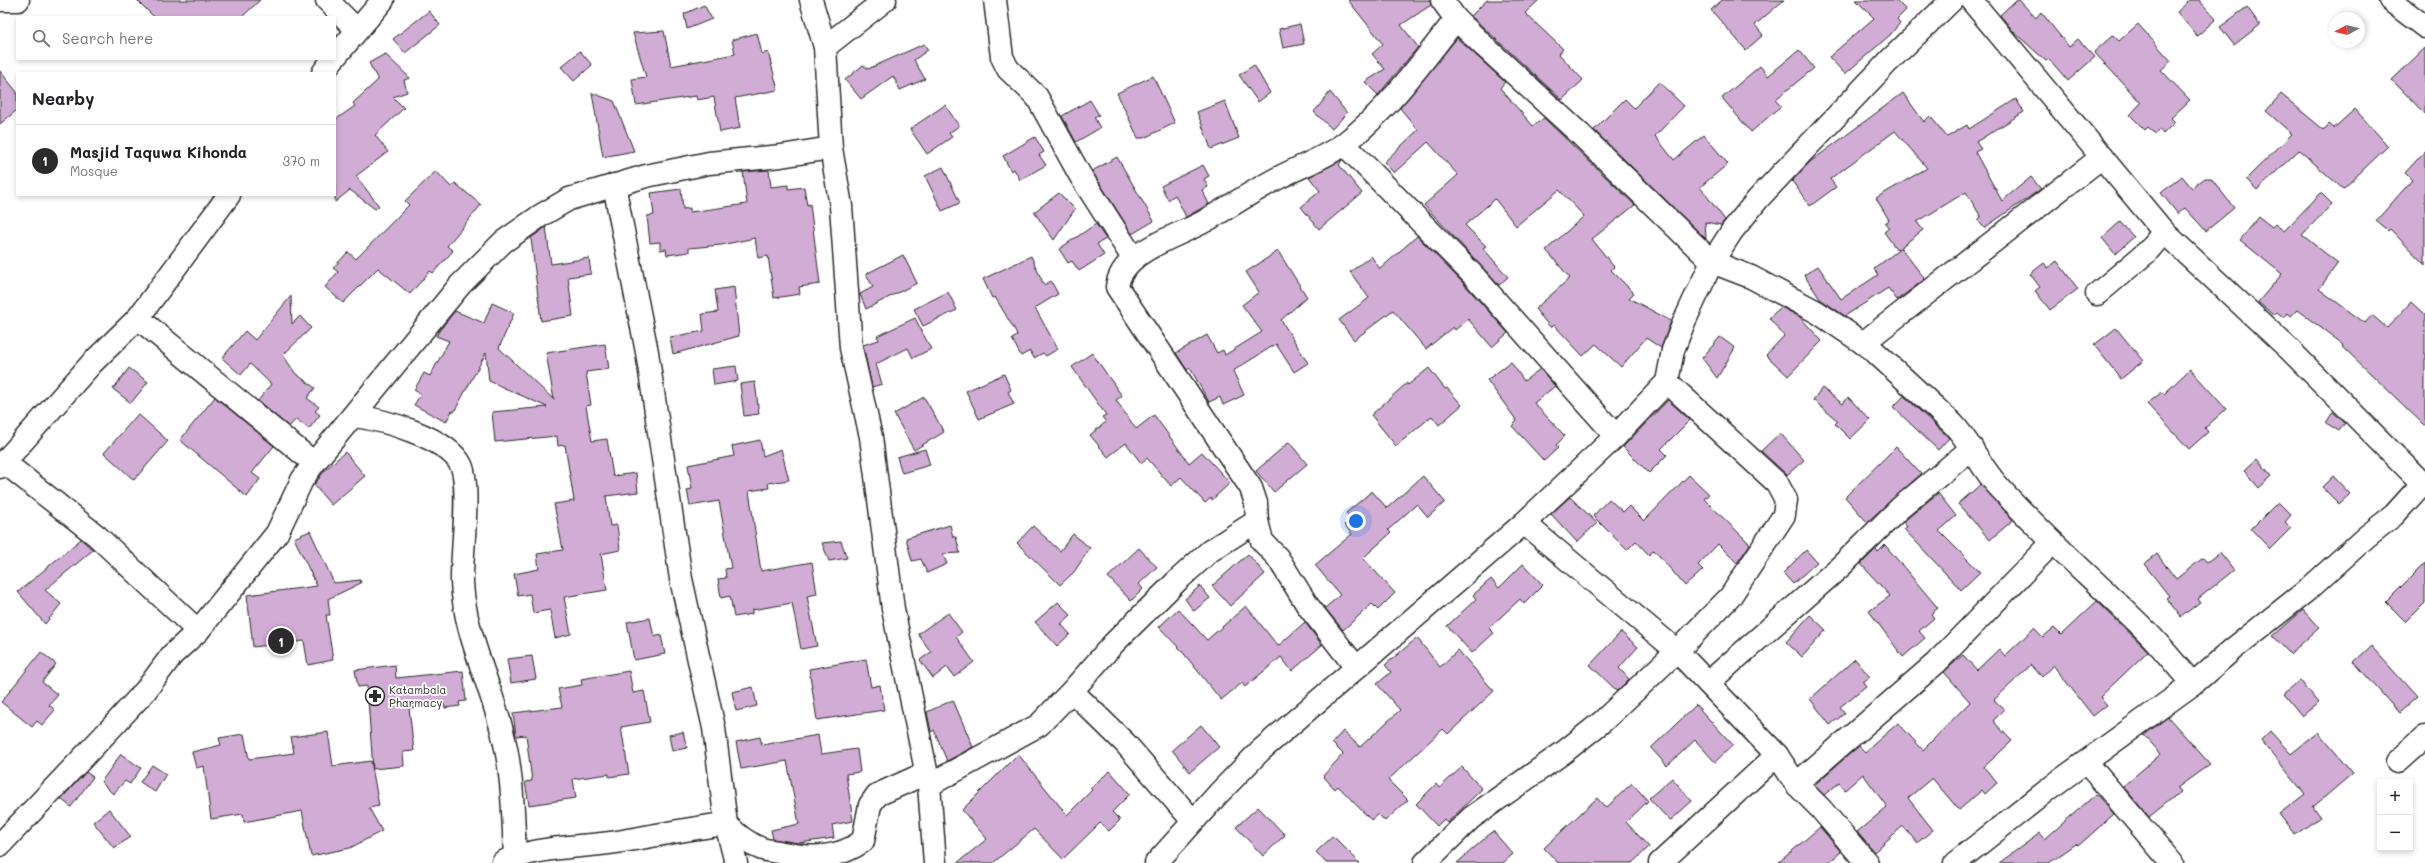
<!DOCTYPE html>
<meta charset="utf-8">
<style>
body{margin:0;font-family:Mali,sans-serif;background:#f6f6f6;color:#202124}
.controls{position:absolute;right:12px;bottom:12px;display:grid;overflow:hidden;border-radius:0px;box-shadow:0 2px 6px #0003}
.controls button{width:36px;height:36px;display:grid;place-items:center;padding:0;border:0;border-bottom:1px solid #e0e0e0;background:#fff;color:#202124;font:20px sans-serif}
.compass{position:absolute;left:2329px;top:12px;width:36px;height:36px;border-radius:50%;background:#fff;box-shadow:0 2px 6px #0003;rotate:262deg}
.you{position:absolute;left:1356px;top:521px;width:14px;height:14px;margin:-10px;border:3px solid #fff;border-radius:50%;background:#1a73e8;box-shadow:0 0 0 6px #1a73e833}
.badge{display:grid;place-items:center;width:26px;height:26px;border-radius:50%;background:#2b2b2b;color:#fff;font-size:13px;font-weight:700}
.pin{position:absolute;translate:-50% -50%;border:2px solid #fff;box-shadow:0 1px 4px #0006}
.list{margin:0;padding:0;list-style:none}
h2{display:flex;justify-content:space-between;align-items:center;height:52px;margin:0;padding:0 16px;font-size:17px}
h2 small{font-size:13px;font-weight:400;color:#757577}
.list li{display:grid;grid-template-columns:26px 1fr auto;gap:12px;align-items:center;box-sizing:border-box;height:72px;padding:0 16px;border-top:1px solid #e0e0e0}
.list b{display:block;font-size:15px;white-space:nowrap}
.list p{margin:0;font-size:13px;white-space:nowrap;color:#757577}
.list em{font-size:13px;font-style:normal;color:#757577}
.icon{flex:none;width:22px;height:22px;fill:none;stroke:currentColor;stroke-width:2;stroke-linecap:round;stroke-linejoin:round}
.map{position:relative;flex:none;width:2425px;height:863px;overflow:hidden}
.search{position:absolute;background:#fff;box-shadow:0 2px 6px #0003;left:16px;top:16px;width:320px;height:44px;display:flex;align-items:center;gap:10px;box-sizing:border-box;padding:0 14px;border-radius:0px;color:#757577;font-size:15px}
.panel{position:absolute;background:#fff;box-shadow:0 2px 6px #0003;left:16px;top:72px;width:320px;height:124px;border-radius:0px}
.map>svg:first-child{display:block}
</style>
<div class="map">
<svg width="2425" height="863" viewBox="0 0 2425 863">
<rect width="100%" height="100%" fill="#fff"/>
<filter id="ink" filterUnits="userSpaceOnUse"><feTurbulence type="fractalNoise" baseFrequency=".025" numOctaves="2"/><feDisplacementMap in="SourceGraphic" scale="8" xChannelSelector="R" yChannelSelector="G"/><feConvolveMatrix kernelMatrix="1 2 1 2 8 2 1 2 1" color-interpolation-filters="sRGB"/></filter>
<g filter="url(#ink)">
<g fill="#d1acd5" stroke="#2b2b2b">
<path d="M137,0H260L242,17H154Z"/>
<path d="M1348,0H1430L1431,5L1401,25L1418,47L1378,95L1365,82L1385,69L1372,54L1383,44Z"/>
<path d="M1487,0H1539L1525,13L1563,49L1559,54L1583,80L1562,100L1471,16Z"/>
<path d="M1722,0H1784L1755,25L1763,35L1746,50L1711,10Z"/>
<path d="M1856,0H1896L1906,10L1897,19L1900,23L1890,35L1845,74L1829,57L1874,18Z"/>
<path d="M2016,0H2019L2036,18L2041,12L2069,47L2078,39L2095,57L2068,81L2049,59L2046,61L2014,32L2000,15Z"/>
<path d="M2190,0H2199L2216,19L2197,36L2177,12Z"/>
<path d="M704,5L712,19L687,29L684,14Z"/>
<path d="M2247,7L2260,25L2234,45L2220,27Z"/>
<path d="M429,11L440,25L405,53L393,39Z"/>
<path d="M1300,24L1304,44L1283,48L1279,29Z"/>
<path d="M2138,24L2171,61L2161,70L2190,100L2171,118L2175,122L2163,134L2160,130L2156,134L2148,127L2145,130L2130,115L2141,103L2094,52L2113,35L2119,41Z"/>
<path d="M664,31L671,66L735,54L732,40L757,33L762,54L768,52L778,90L735,98L740,128L720,132L714,97L697,100L696,96L636,105L632,79L646,77L633,33Z"/>
<path d="M1457,38L1505,82L1500,88L1533,126L1544,118L1635,205L1592,239L1614,267L1611,270L1634,293L1629,298L1671,321L1661,348L1646,338L1621,367L1596,344L1583,356L1554,325L1551,328L1535,309L1570,278L1546,250L1584,216L1559,190L1516,226L1495,199L1465,225L1486,246L1483,248L1508,277L1499,285L1424,205L1458,175L1428,142L1394,173L1384,162L1418,130L1400,108Z"/>
<path d="M924,44L928,50L914,60L925,79L900,90L893,76L861,99L845,80L863,65L868,69Z"/>
<path d="M2425,48V114L2392,80Z"/>
<path d="M1799,50L1814,68L1775,100L1781,106L1751,132L1722,98L1760,66L1768,76Z"/>
<path d="M580,51L592,65L574,81L561,67Z"/>
<path d="M385,54L410,78L404,80L407,92L393,97L404,108L375,135L388,152L356,176L379,206L375,209L350,190L335,202V120L355,106L353,103L378,80L369,63Z"/>
<path d="M1254,65L1270,93L1258,102L1239,75Z"/>
<path d="M0,71L17,92V110L0,124Z"/>
<path d="M1153,76L1175,123L1144,138H1138L1117,93Z"/>
<path d="M1659,82L1684,106L1655,136L1674,160L1704,135L1728,164L1700,187L1725,220L1721,225L1705,222L1706,239L1594,130L1625,99L1634,108Z"/>
<path d="M1330,92L1347,113L1332,129L1314,112Z"/>
<path d="M592,93L614,101L634,151L603,157Z"/>
<path d="M1903,93L1924,122L1930,116L1947,137L1967,125L1969,129L2016,99L2024,112L1976,142L1981,149L1975,152L2002,201L2031,177L2041,189L1984,228L1978,220L1981,217L1966,192L1917,222L1923,230L1897,250L1884,232L1889,228L1885,223L1889,220L1876,198L1927,168L1895,131L1830,179L1836,187L1810,206L1792,181L1810,162Z"/>
<path d="M2281,94L2324,130L2329,124L2334,128L2355,109L2388,146L2343,189L2299,150L2257,190L2246,179L2292,134L2266,111Z"/>
<path d="M1090,100L1099,115L1094,117L1100,128L1076,142L1062,116Z"/>
<path d="M1225,101L1239,138L1211,149L1197,112Z"/>
<path d="M945,105L959,126L949,133L952,137L927,154L910,129Z"/>
<path d="M1035,137L1044,152L1039,155L1046,165L1020,180L1014,169L1011,171L1003,156Z"/>
<path d="M2425,151V265L2390,229L2388,231L2376,221L2412,180L2405,173Z"/>
<path d="M1117,157L1154,221L1132,234L1092,171Z"/>
<path d="M1342,160L1339,165L1362,193L1319,229L1301,207L1320,191L1309,177Z"/>
<path d="M1203,165L1209,176L1204,179L1208,187L1202,190L1209,204L1186,217L1175,195L1168,200L1161,186Z"/>
<path d="M943,167L960,203L942,211L925,176Z"/>
<path d="M769,170L771,187L788,185V189L804,187L807,205L810,204L820,284L799,287L800,294L774,298L768,256L758,258L755,238L721,245L689,248V252L667,255L666,249L660,250V242L650,243L647,216L654,215L651,193L681,189L683,209L690,208V212L747,204L743,172Z"/>
<path d="M436,171L451,187L455,183L481,205L447,246L453,251L433,273L430,271L410,294L378,268L343,303L325,287L338,272L333,268L348,252L356,259L409,205L405,201Z"/>
<path d="M2182,176L2192,188L2205,178H2211L2234,208L2206,231L2185,208L2178,214L2161,193Z"/>
<path d="M1059,193L1075,209L1054,240L1034,212Z"/>
<path d="M2321,193L2332,204L2302,235L2338,263L2319,289L2365,323L2372,315L2387,328L2411,302L2425,315V426L2343,347L2344,345L2297,310L2291,316L2288,313L2284,318L2277,312L2273,315L2258,302L2282,274L2240,240L2259,217L2272,227L2275,224L2284,231Z"/>
<path d="M2120,222L2134,237L2115,254L2102,238Z"/>
<path d="M1096,224L1106,239L1097,244L1104,255L1079,271L1072,261L1068,263L1059,249Z"/>
<path d="M546,227L551,264L589,258L591,274L568,277L573,316L541,321L531,238Z"/>
<path d="M1417,236L1464,284L1508,333L1492,347L1468,319L1455,330L1453,327L1426,349L1393,310L1354,340L1339,320L1369,298L1350,272L1371,256L1380,269Z"/>
<path d="M1901,248L1925,279L1897,300L1888,288L1845,316L1820,299L1804,275L1818,266L1841,299L1878,275L1874,269Z"/>
<path d="M1278,251L1307,297L1281,320L1308,363L1294,372L1276,344L1233,371L1244,395L1223,405L1220,397L1209,402L1190,368L1187,370L1176,353L1207,335L1217,353L1223,350L1225,355L1262,332L1242,305L1259,292L1246,272Z"/>
<path d="M903,255L917,283L866,309L860,294L873,287L866,274Z"/>
<path d="M1031,256L1044,285L1051,281L1058,294L1035,308L1058,349L1046,356L1043,353L1034,358L1030,351L1021,356L1012,339L1017,336L1016,332L995,297L992,298L983,279Z"/>
<path d="M2057,261L2078,289L2050,310L2035,291L2040,287L2030,274L2044,263L2048,268Z"/>
<path d="M734,287L739,336L673,354L670,337L704,331L702,314L718,312L715,290Z"/>
<path d="M948,292L957,310L923,326L914,309Z"/>
<path d="M291,296L292,324L300,316L311,328L283,355L295,373L315,388L307,398L319,407L315,411L320,415L309,429L296,419L289,427L258,401L271,384L250,364L241,375L222,358L245,331L255,340Z"/>
<path d="M492,303L514,313L499,348L554,400L546,353L605,344L609,369L586,372L591,405L586,406L592,441L607,439L613,476L636,473L638,492L606,496L610,526L617,525L620,550L601,554L607,590L564,597L571,634L555,638L550,610L533,613L530,594L518,596L514,574L539,569L537,554L563,550L554,504L574,501L565,445L558,446L557,436L495,442L492,412L547,407L489,381L486,353L454,412L452,411L446,422L414,405L421,394L414,390L424,373L430,376L449,341L436,336L439,331L455,311L484,323Z"/>
<path d="M1781,307L1800,317L1822,341L1788,376L1766,355L1784,336L1769,318Z"/>
<path d="M915,318L931,349L913,358L908,348L876,364L882,384L872,387L863,345L879,340L877,336Z"/>
<path d="M2116,328L2143,361L2121,379L2094,345Z"/>
<path d="M1720,337L1735,348L1717,378L1702,358Z"/>
<path d="M1092,353L1122,396L1116,400L1136,429L1154,415L1189,463L1202,452L1230,483L1212,500L1211,498L1205,503L1181,477L1171,486L1147,458L1141,463L1126,443L1108,457L1090,435L1106,422L1102,417L1106,415L1072,367Z"/>
<path d="M1511,362L1524,381L1540,369L1555,386L1534,403L1565,436L1556,445L1558,448L1544,461L1512,426L1517,421L1487,380Z"/>
<path d="M736,366L738,381L714,385L712,369Z"/>
<path d="M129,368L148,382L131,403L113,389Z"/>
<path d="M1429,368L1445,389L1447,388L1462,405L1439,425L1432,416L1396,446L1371,415L1407,383L1408,385Z"/>
<path d="M2190,369L2226,409L2205,428L2208,432L2189,449L2147,404L2162,392L2164,394Z"/>
<path d="M1004,374L1011,390L1008,392L1014,404L979,419L966,391Z"/>
<path d="M755,382L759,414L744,416L740,384Z"/>
<path d="M1822,388L1843,404L1848,397L1870,420L1850,439L1835,424L1838,421L1813,400Z"/>
<path d="M1904,396L1949,438L1938,450L1893,407Z"/>
<path d="M215,397L274,446L252,473L260,479L247,497L180,440Z"/>
<path d="M924,397L944,432L914,450L894,414Z"/>
<path d="M1668,400L1690,420L1661,449L1667,455L1649,473L1623,447Z"/>
<path d="M2333,412L2345,423L2339,431L2326,423Z"/>
<path d="M138,414L168,441L134,480L104,453Z"/>
<path d="M1780,433L1804,460L1787,475L1761,451Z"/>
<path d="M760,440L763,456L781,449L789,480L768,483L769,488L749,491L761,571L812,562L817,594L807,596L817,646L801,649L792,603L752,610V614L734,617L730,596L721,598L718,579L726,578L725,569L731,568L719,501L690,506L687,490L692,489L688,465L734,456L732,446Z"/>
<path d="M1289,442L1307,464L1274,492L1256,471Z"/>
<path d="M1896,447L1921,474L1867,522L1845,497Z"/>
<path d="M925,449L930,465L902,473L897,457Z"/>
<path d="M345,452L365,476L331,505L314,485L325,470Z"/>
<path d="M2257,459L2272,476L2259,488L2244,471Z"/>
<path d="M1689,475L1709,494L1704,499L1750,544L1737,563L1718,544L1698,565L1703,570L1685,586L1654,550L1649,555L1636,541L1627,550L1593,516L1609,499L1623,512L1629,506L1644,521Z"/>
<path d="M1423,476L1445,502L1428,517L1417,504L1388,530L1391,533L1363,558L1395,593L1378,610L1372,604L1343,630L1325,608L1340,595L1315,565L1352,534L1344,525L1351,519L1346,513L1372,491L1387,508Z"/>
<path d="M2333,476L2350,494L2339,504L2322,487Z"/>
<path d="M1981,484L2013,520L1990,540L1958,504Z"/>
<path d="M1938,493L1956,516L1939,531L1980,572L1961,590L1904,529L1907,527L1903,522Z"/>
<path d="M1570,497L1597,523L1577,542L1551,514Z"/>
<path d="M2278,502L2291,515L2285,522L2291,528L2270,549L2251,529Z"/>
<path d="M950,525L953,537H956L960,553L943,554L947,564L927,573L921,559L912,561L906,538Z"/>
<path d="M1033,526L1060,551L1073,534L1090,548L1074,572L1060,585L1017,543Z"/>
<path d="M310,531L334,583L360,580L361,583L328,599L330,615H326L333,660L308,665L304,641L253,647L247,595L317,586L294,538Z"/>
<path d="M81,539L93,550L45,590L61,604L45,624L18,592Z"/>
<path d="M841,541L847,558L829,561L822,543Z"/>
<path d="M1885,545L1938,608L1931,614L1934,618L1919,631L1925,638L1903,657L1869,611L1890,596L1861,564L1876,549L1878,552Z"/>
<path d="M1139,548L1157,567L1139,584L1143,589L1131,601L1108,577Z"/>
<path d="M1806,550L1817,562L1793,584L1783,573Z"/>
<path d="M2220,552L2234,570L2198,599L2200,602L2181,617L2166,598L2169,596L2144,564L2157,554L2176,579L2203,558L2207,562Z"/>
<path d="M1248,554L1265,574L1230,606L1212,586Z"/>
<path d="M2425,563V603L2406,622L2386,602Z"/>
<path d="M1523,564L1543,585L1524,604L1520,599L1489,628L1494,633L1472,653L1447,626L1476,599L1473,595L1491,579L1499,588Z"/>
<path d="M1200,586L1210,598L1194,611L1185,599Z"/>
<path d="M2097,601L2148,651L2100,697L2107,705L2093,716L2053,665L2042,677L2031,665L1994,700L2004,709L1993,721L2012,741L1984,767L1997,783L1985,794L1982,790L1959,810L1932,778L1908,798L1933,830L1917,843L1903,826L1874,852L1857,832L1887,807L1863,774L1845,790L1839,783L1824,795L1814,785L1859,746L1865,752L1898,723L1923,750L1970,702L1944,672L1963,655L1977,670L1999,649L2005,656L2034,628L2043,637L2054,628L2061,635Z"/>
<path d="M1058,602L1071,615L1061,624L1070,634L1057,646L1035,622Z"/>
<path d="M1246,606L1278,646L1305,622L1322,645L1292,671L1281,657L1245,687L1242,683L1221,700L1181,650L1159,627L1178,609L1207,640Z"/>
<path d="M2303,610L2319,628L2290,654L2273,636Z"/>
<path d="M948,613L962,632L956,637L974,662L954,677L947,667L933,678L920,660L931,652L918,634Z"/>
<path d="M1810,615L1826,630L1802,657L1786,642Z"/>
<path d="M650,618L654,637L661,635L665,654L634,660L627,622Z"/>
<path d="M1621,632L1638,647L1619,668L1629,679L1617,691L1590,665Z"/>
<path d="M1417,638L1440,667L1458,650L1494,691L1448,734L1443,729L1388,780L1408,800L1385,821L1378,814L1371,820L1338,786L1335,789L1323,776L1343,754L1332,743L1343,731L1360,747L1400,710L1377,684L1391,672L1385,665Z"/>
<path d="M2371,646L2417,697L2399,713L2354,662Z"/>
<path d="M41,652L56,664L42,682L58,695L49,705L55,710L42,725L37,721L32,727L1,702Z"/>
<path d="M532,656L536,679L511,683L507,659Z"/>
<path d="M866,659L871,687L880,685L884,710L817,720L809,669Z"/>
<path d="M1855,659L1870,677L1863,682L1866,686L1840,707L1845,713L1830,725L1810,699Z"/>
<path d="M395,665L396,678L463,671L466,701L459,702L460,706L445,708L444,704L409,708L414,751L403,752L404,766L373,769L367,686L358,687L355,670Z"/>
<path d="M629,671L633,693L644,691L650,722L621,727L629,774L609,777V774L573,779L576,798L529,805L525,782L532,781L526,735L516,736L513,713L562,707L558,689L582,685L581,679Z"/>
<path d="M2300,680L2318,703L2302,716L2284,694Z"/>
<path d="M753,687L757,706L736,711L732,692Z"/>
<path d="M953,700L973,747L947,761L934,730L931,732L927,712Z"/>
<path d="M1696,705L1733,745L1715,762L1695,740L1667,766L1651,748Z"/>
<path d="M2168,717L2210,764L2177,788L2180,792L2149,817L2123,786L2161,754L2144,735Z"/>
<path d="M1201,725L1219,747L1190,772L1172,750Z"/>
<path d="M2270,731L2291,754L2318,732L2353,773L2313,807L2320,817L2295,835L2279,814L2305,794L2261,740Z"/>
<path d="M328,732L333,766L371,761L379,806L369,808L382,831L350,848L311,856L302,811L244,822L243,814L211,819L204,766L196,768L192,752L221,745L219,738L244,734L249,759L294,753L291,737Z"/>
<path d="M683,732L687,748L672,751L669,735Z"/>
<path d="M818,735L821,754L857,749L860,772L846,774L853,821L832,825L834,838L799,843L773,839L771,830L799,824L787,761L741,769L736,742L760,737L762,745Z"/>
<path d="M121,754L141,768L130,784L125,781L113,794L101,782Z"/>
<path d="M1018,754L1067,815L1092,790L1090,788L1110,771L1130,794L1112,812L1120,820L1109,831L1100,823L1063,859L1034,829L993,863H957L987,839L962,810Z"/>
<path d="M152,765L166,774L155,792L140,782Z"/>
<path d="M1462,767L1482,789L1447,823L1444,819L1437,826L1416,804L1436,784L1439,788Z"/>
<path d="M86,772L93,777L71,807L61,799Z"/>
<path d="M1672,778L1692,801L1670,821L1649,798Z"/>
<path d="M1632,783L1648,801L1626,822L1649,847L1632,863H1558L1544,848L1597,798L1606,808Z"/>
<path d="M2096,794L2114,814L2078,846L2076,844L2049,863H1999L2040,833L2045,839Z"/>
<path d="M1258,807L1285,835L1263,856L1236,827Z"/>
<path d="M109,809L131,837L114,848L93,822Z"/>
<path d="M1820,827L1841,852L1828,863H1778Z"/>
<path d="M1493,831L1513,854L1503,863H1457Z"/>
<path d="M1333,836L1360,863H1326L1316,852Z"/>
</g>
<g fill="none" stroke-linecap="round" stroke-linejoin="round">
<g stroke="#2b2b2b" stroke-width="25">
<g id="minor">
<path d="M0,0H18"/>
<path d="M327,0L356,29"/>
<path d="M811,0L825,47L831,148L841,206L851,348L871,437L893,609L929,785L935,863"/>
<path d="M995,0L1002,57L1008,69L1037,97L1080,175L1133,258"/>
<path d="M1442,0L1456,19L1484,46L1580,134L1712,262L1751,277L1817,312L1863,343L1874,351L1953,424C1971,443 1981,468 1999,487C2045,538 2098,583 2147,632C2163,648 2177,667 2193,684"/>
<path d="M1971,0L2164,232L2290,350L2425,486"/>
<path d="M2390,0L2425,27"/>
<path d="M825,47L885,0"/>
<path d="M335,57L383,0"/>
<path d="M323,73L333,59"/>
<path d="M1344,144L1473,275L1616,436"/>
<path d="M614,185L647,352L681,579L714,728L726,824L736,863"/>
<path d="M2097,294L2147,252L2164,232"/>
<path d="M138,318L314,463"/>
<path d="M1863,343L2102,157"/>
<path d="M355,416C383,420 447,437 461,465C471,485 461,557 462,582C464,632 490,683 502,731C513,772 513,814 515,857"/>
<path d="M4,462L97,536L198,631"/>
<path d="M0,467L92,363L138,318L229,195"/>
<path d="M1524,523L1677,651L1777,755L1796,784L1821,809L1867,863"/>
<path d="M1355,666L1308,606L1278,558L1262,541L1257,521L1256,503L1251,488L1117,287C1121,251 1177,237 1205,221C1229,207 1253,191 1278,178C1299,167 1327,157 1345,143C1389,109 1422,62 1456,19"/>
<path d="M1708,683L1841,566L1900,508L1972,448"/>
<path d="M1072,691L1125,743L1193,821"/>
<path d="M2086,762L2172,863"/>
<path d="M2397,762L2425,737"/>
<path d="M1796,784L1936,663L2052,543"/>
<path d="M929,785L1039,725L1072,691L1114,643L1178,580L1210,551L1257,521"/>
<path d="M0,845L113,726L146,690L172,655L198,631L233,588L277,533L302,480L314,463L460,285L503,242L540,216L569,199L646,176L709,163L781,156L831,148"/>
<path d="M503,862C539,845 584,848 623,841C658,835 691,828 726,824C736,834 748,844 762,849C768,851 776,851 783,853C812,859 838,859 863,841L870,805L877,795L926,773"/>
<path d="M1156,863L1219,793L1260,751L1524,523L1616,436L1667,382L1673,350L1684,322L1712,262L1732,231L1758,199L1789,166L1890,60L1952,0"/>
<path d="M1425,863L1471,818L1564,752L1603,721L1677,651L1730,597L1784,515L1786,500L1777,483L1667,382"/>
<path d="M1660,863L1777,755"/>
<path d="M1955,863L2058,782L2193,684L2233,649L2310,588L2366,537L2394,515L2422,484"/>
</g>
</g>
<use href="#minor" stroke="#fff" stroke-width="22"/>
</g>
</g>
<defs>
<g id="pharmacy-ring" transform="scale(1)"><circle r="9.5" fill="#fff" stroke="#2b2b2b" stroke-width="1.5"/><path d="M-2-6h4v4h4v4h-4v4h-4v-4h-4v-4h4Z" fill="#2b2b2b"/></g>
</defs>
<g fill-rule="evenodd">
<use href="#pharmacy-ring" x="375" y="696"/>
</g>
<g text-anchor="middle" stroke-width="3.5" stroke-linejoin="round" paint-order="stroke">
<g font-size="11" fill="#2b2b2b" stroke="#fff" text-anchor="start">
<text x="389" y="694">Katambala<tspan x="389" dy="13">Pharmacy</tspan></text>
</g>
</g>
</svg>
<div class="controls">
<button>+</button>
<button>−</button>
</div>
<svg class="compass" viewBox="-18 -18 36 36"><path d="M0-13l5 13h-10z" fill="#e53935"/><path d="M0 13l5-13h-10z" fill="#757577"/></svg>
<div class="you"></div>
<div class="pin badge" style="left:281px;top:641px">1</div>
<div class="search"><svg class="icon" aria-label="search" viewBox="0 0 24 24"><circle cx="10" cy="10" r="6"/><path d="M15 15l6 6"/></svg>Search here</div>
<section class="panel">
<h2>Nearby<small></small></h2>
<ul class="list">
<li><span class="badge">1</span><div><b>Masjid Taquwa Kihonda</b><p>Mosque</p></div><em>370 m</em></li>
</ul>
</section>
</div>
